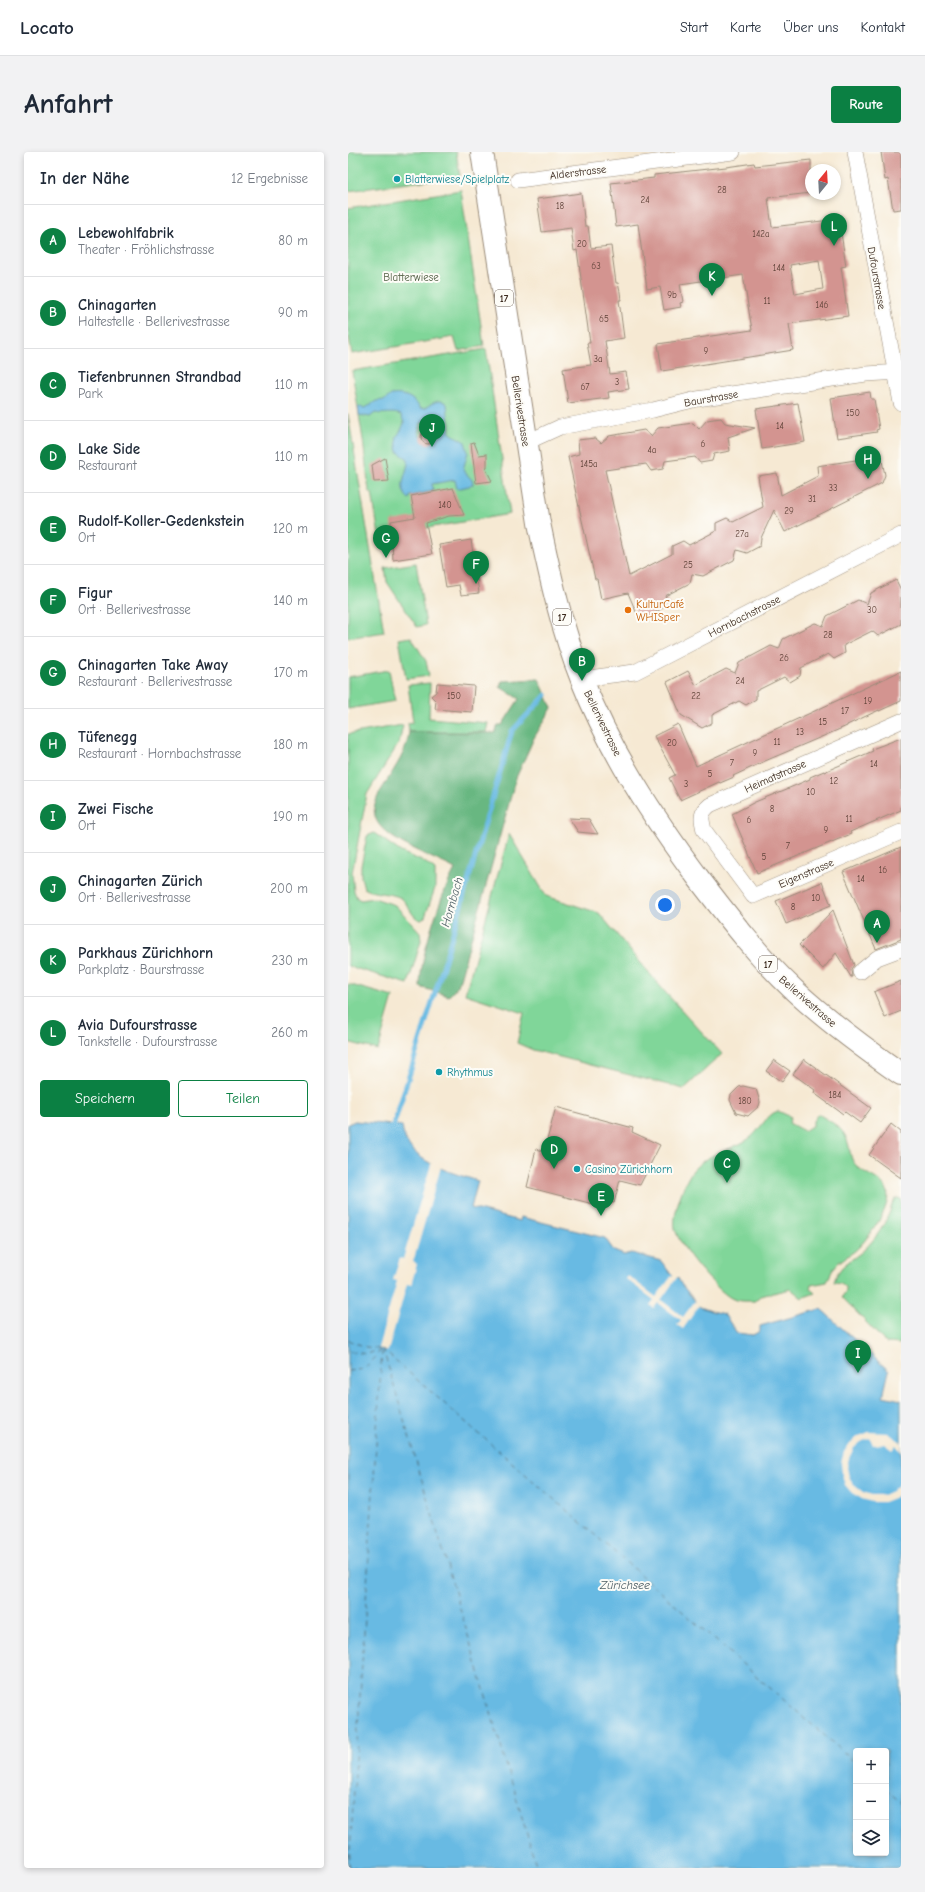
<!DOCTYPE html>
<html lang="de">
<meta charset="utf-8">
<style>
body{margin:0;font-family:"Comic Neue",sans-serif;background:#f2f2f3;color:#1f2937}
.controls{position:absolute;right:12px;bottom:12px;display:grid;overflow:hidden;border-radius:4px;box-shadow:0 2px 6px #0003}
.controls button{width:36px;height:36px;display:grid;place-items:center;padding:0;border:0;border-bottom:1px solid #e0e1e3;background:#fff;color:#1f2937;font:20px sans-serif}
.compass{position:absolute;left:457px;top:12px;width:36px;height:36px;border-radius:50%;background:#fff;box-shadow:0 2px 6px #0003;rotate:18deg}
.you{position:absolute;left:317px;top:753px;width:14px;height:14px;margin:-10px;border:3px solid #fff;border-radius:50%;background:#1a73e8;box-shadow:0 0 0 6px #1a73e833}
.badge{display:grid;place-items:center;width:26px;height:26px;border-radius:50%;background:#0b8043;color:#fff;font-size:13px;font-weight:700}
.pin{position:absolute;translate:-50% -33px;filter:drop-shadow(0 1px 2px #0008)}
.pin::after{content:'';position:absolute;top:21px;width:14px;height:12px;background:inherit;clip-path:polygon(0 0,100% 0,50% 100%)}
.list{margin:0;padding:0;list-style:none}
h2{display:flex;justify-content:space-between;align-items:center;height:52px;margin:0;padding:0 16px;font-size:17px}
h2 small{font-size:13px;font-weight:400;color:#747a83}
.list li{display:grid;grid-template-columns:26px 1fr auto;gap:12px;align-items:center;box-sizing:border-box;height:72px;padding:0 16px;border-top:1px solid #e0e1e3}
.list b{display:block;font-size:15px;white-space:nowrap}
.list p{margin:0;font-size:13px;white-space:nowrap;color:#747a83}
.list em{font-size:13px;font-style:normal;color:#747a83}
.actions{display:flex;gap:8px;padding:12px 16px}
.actions a{flex:1;padding:9px 0;border:1px solid #0b8043;border-radius:4px;text-align:center;font-size:14px;color:#0b8043}
.actions .main{background:#0b8043;color:#fff}
.icon{flex:none;width:22px;height:22px;fill:none;stroke:currentColor;stroke-width:2;stroke-linecap:round;stroke-linejoin:round}
.map{position:relative;flex:none;width:553px;height:1716px;overflow:hidden;border-radius:4px}
header{display:flex;align-items:center;gap:24px;box-sizing:border-box;height:56px;padding:0 20px;background:#fff;border-bottom:1px solid #e0e1e3}
header strong{font-size:19px}
nav{display:flex;gap:22px;margin-inline-start:auto;font-size:14px}
.intro{display:flex;align-items:center;justify-content:space-between;box-sizing:border-box;height:96px;padding:0 24px}
h1{margin:0;font-size:28px}
.button{padding:10px 18px;border-radius:4px;background:#0b8043;color:#fff;font-size:14px;font-weight:700}
main{display:flex;gap:24px;padding:0 24px}
aside{flex:1;background:#fff;border-radius:4px;box-shadow:0 2px 6px #0003}
.map>svg:first-child{display:block}
</style>
<header>
<strong>Locato</strong>
<nav><a>Start</a><a>Karte</a><a>Über uns</a><a>Kontakt</a></nav>
</header>
<div class="intro"><h1>Anfahrt</h1><a class="button">Route</a></div>
<main>
<aside>
<h2>In der Nähe<small>12 Ergebnisse</small></h2>
<ul class="list">
<li><span class="badge">A</span><div><b>Lebewohlfabrik</b><p>Theater · Fröhlichstrasse</p></div><em>80 m</em></li>
<li><span class="badge">B</span><div><b>Chinagarten</b><p>Haltestelle · Bellerivestrasse</p></div><em>90 m</em></li>
<li><span class="badge">C</span><div><b>Tiefenbrunnen Strandbad</b><p>Park</p></div><em>110 m</em></li>
<li><span class="badge">D</span><div><b>Lake Side</b><p>Restaurant</p></div><em>110 m</em></li>
<li><span class="badge">E</span><div><b>Rudolf-Koller-Gedenkstein</b><p>Ort</p></div><em>120 m</em></li>
<li><span class="badge">F</span><div><b>Figur</b><p>Ort · Bellerivestrasse</p></div><em>140 m</em></li>
<li><span class="badge">G</span><div><b>Chinagarten Take Away</b><p>Restaurant · Bellerivestrasse</p></div><em>170 m</em></li>
<li><span class="badge">H</span><div><b>Tüfenegg</b><p>Restaurant · Hornbachstrasse</p></div><em>180 m</em></li>
<li><span class="badge">I</span><div><b>Zwei Fische</b><p>Ort</p></div><em>190 m</em></li>
<li><span class="badge">J</span><div><b>Chinagarten Zürich</b><p>Ort · Bellerivestrasse</p></div><em>200 m</em></li>
<li><span class="badge">K</span><div><b>Parkhaus Zürichhorn</b><p>Parkplatz · Baurstrasse</p></div><em>230 m</em></li>
<li><span class="badge">L</span><div><b>Avia Dufourstrasse</b><p>Tankstelle · Dufourstrasse</p></div><em>260 m</em></li>
</ul>
<div class="actions"><a class="main">Speichern</a><a>Teilen</a></div>
</aside>
<div class="map">
<svg width="553" height="1716" viewBox="0 0 553 1716">
<rect width="100%" height="100%" fill="#fdfcf7"/>
<filter id="ink" filterUnits="userSpaceOnUse"><feTurbulence type="fractalNoise" baseFrequency=".025" numOctaves="2"/><feDisplacementMap in="SourceGraphic" scale="8" xChannelSelector="R" yChannelSelector="G"/><feConvolveMatrix kernelMatrix="1 2 1 2 8 2 1 2 1" color-interpolation-filters="sRGB"/></filter>
<filter id="wash" filterUnits="userSpaceOnUse"><feTurbulence type="fractalNoise" baseFrequency=".012" numOctaves="4" result="noise"/><feDisplacementMap in="SourceGraphic" scale="16" xChannelSelector="R" yChannelSelector="G"/><feGaussianBlur stdDeviation="0.9" result="paint"/><feColorMatrix in="noise" values="0 0 0 0 0 0 0 0 0 0 0 0 0 0 0 0 0 1.4 0 .05"/><feComposite in="paint" operator="in"/></filter>
<g filter="url(#wash)">
<rect width="100%" height="100%" fill="#f6e9d3"/>
<g fill="#80d699" stroke="#5e805c">
<path d="M0,0H108L112,24L0,39Z"/>
<path d="M113,38L136,194L110,199L106,185L4,202L0,179V56Z"/>
<path d="M138,197L162,362L31,384L24,341L21,339L15,288L4,219Z"/>
<path d="M0,262L36,480L0,486Z"/>
<path d="M68,411L78,473L69,475L39,430L37,416Z"/>
<path d="M63,485L78,509L81,524L58,527L51,487Z"/>
<path d="M41,518L47,549L0,557V525Z"/>
<path d="M82,531L81,566L140,571L138,580H61L60,571L65,570L60,533Z"/>
<path d="M55,573L51,591L19,642L4,721L6,739L9,746L13,748L26,746L47,753L72,780L73,789L60,832L0,814V582Z"/>
<path d="M26,681L53,700L78,711L87,718V736L77,765L74,768C64,768 61,752 53,746C42,740 27,743 16,736L13,725V714L19,684Z"/>
<path d="M161,682L198,744L251,761L317,840L374,902L336,937L185,898L169,891L176,861L117,842Z"/>
<path d="M0,832L45,845L30,898L0,890Z"/>
<path d="M430,959L443,965L441,971L456,979L465,973V969L470,962C483,970 496,975 500,991C502,997 502,1005 506,1011C514,1021 527,1024 536,1033C550,1048 522,1083 512,1094C506,1101 497,1105 490,1111C485,1116 482,1123 479,1130L463,1133L462,1137L467,1141L454,1146L443,1137L412,1144L407,1149C399,1149 391,1150 383,1146C367,1137 330,1094 327,1076C324,1062 337,1027 346,1017C360,1001 383,998 399,988C411,981 417,963 430,959Z"/>
<path d="M550,1046L553,1047V1192L538,1191L494,1145L498,1139V1135L493,1131L486,1130C491,1112 504,1109 517,1097C526,1088 535,1076 540,1064C543,1059 543,1052 547,1047Z"/>
</g>
<path fill="#68b781" stroke="#527050" d="M191,527L204,556L186,586L168,626L110,834L101,844L72,835C72,805 92,744 107,717C87,705 32,688 27,664C24,653 31,641 37,632C47,615 59,600 61,580L147,581L150,573H154L171,547L152,535L154,529Z"/>
<g fill="#67bae3" stroke="#517280" fill-rule="evenodd">
<path d="M43,243C56,241 65,245 72,256L76,257C83,252 91,245 99,252L102,281L117,290L120,300L115,318L124,328L125,333L109,337L107,328L84,332L85,339L62,344L61,347C47,335 61,320 60,307L50,300C46,279 50,288 56,271L53,263C45,259 36,263 27,261L22,265L11,263L10,254L15,256L19,255L28,249L37,248ZM76,270L88,273V286L82,292L75,290L70,280L72,272Z"/>
<path d="M7,969L54,974C57,1010 103,1020 130,1029L123,1056L172,1069L173,1065L257,1086L266,1099L276,1103L284,1101L313,1109L322,1121L330,1126L333,1132L352,1155L363,1159L376,1162L389,1181L405,1183L412,1179V1174L473,1157L541,1219L535,1244L553,1248V1716H0V972ZM508,1599H538V1701H508Z"/>
</g>
<g fill="#f6e9d3">
<path d="M84,1009L93,1015L65,1110L69,1112L63,1133L59,1132L40,1199L30,1196L49,1129L45,1128L52,1106L55,1107Z"/>
<path d="M326,1121L330,1124L313,1148L335,1165L347,1149L352,1152L335,1177L329,1173L333,1168L310,1151L306,1156L302,1153L306,1148L278,1127L280,1124L308,1145Z"/>
<path d="M521,1280L540,1281L553,1290V1300L548,1293L544,1298L536,1292L525,1293L522,1286L513,1290L506,1296L501,1306L499,1315L501,1325L507,1334L515,1340L524,1343H535L544,1339L553,1330V1341L546,1346L536,1350H524L514,1347L504,1341L497,1333L494,1322L493,1311L496,1300L502,1291L511,1284Z"/>
</g>
<g fill="none" stroke-linecap="round" stroke-linejoin="round">
<path stroke="#67bae3" stroke-width="5" d="M44,978L95,815L164,579L198,543"/>
<g stroke="#4a5c63" stroke-width="1" stroke-dasharray="5 4" stroke-linecap="butt">
<path d="M0,1188L18,1195L34,1197L18,1202L0,1199"/>
<path d="M34,1197L508,1611"/>
<path d="M35,1197L189,1716"/>
<path d="M0,1219L16,1217L33,1198"/>
<path d="M538,1637L553,1651"/>
<path d="M1,1716L34,1199"/>
</g>
</g>
<g id="blocks">
<g fill="#d39490" fill-rule="evenodd">
<path d="M533,0H553V57L545,58L540,27L537,28Z"/>
<path d="M463,8V41L420,46L424,75L491,67L498,114L493,115L500,164L441,172L445,198L314,219L310,192L404,178L395,123L332,132L335,150L332,151L333,155L316,158L312,135L299,137L290,72L268,75L263,31L306,26V23L378,15L406,11L407,14ZM471,108L475,137L447,142L442,113Z"/>
<path d="M233,41L237,74H240L243,96L263,94L268,131H270L272,140L273,148H271L276,186L257,189L262,222L278,220L281,237L260,240L261,246L220,251L215,217L243,213L239,191H242L229,98L226,99L223,76L194,80L189,47Z"/>
<path d="M522,240L523,247H526L531,277L528,278L529,280L489,286L483,246Z"/>
<path d="M450,251L457,290L414,297L408,257Z"/>
<path d="M373,266L377,271L407,276L380,285L382,299L366,302L364,309L352,311L347,305L317,309L315,317L303,319L298,312L257,318L281,424L324,402V394L335,389L341,393L368,379V371L379,366L385,370L415,355L410,324L429,321L433,343L470,324L469,314L533,304L537,323L534,331L437,380L426,358L413,386L412,394L399,401L389,398L386,408L355,424L344,422L342,431L317,444L322,452L292,469L280,441L253,447L249,427H247L220,305L231,302L230,288L247,286L253,291L261,284L296,278L303,284L310,276L345,271L351,277L359,268Z"/>
<circle cx="80" cy="285" r="7"/>
<path d="M126,290L131,303L139,302V315H137L144,329L128,331L123,291Z"/>
<path d="M37,306L41,329L26,330L24,313Z"/>
<path d="M105,336L116,363L101,364L78,371L84,402L45,408L43,369L67,365L63,344Z"/>
<path d="M123,388L131,441L113,443L111,433L98,435L91,393Z"/>
<path d="M548,428L553,438V472L530,484L524,479L496,493L497,501L486,507L480,502L453,516L452,524L442,530L436,525L408,539V547L398,553L391,549L364,563V571L354,576L333,563L319,530L340,519L348,533L378,517L387,521L391,511L423,494L431,497L435,487L467,471L475,474L479,464L510,448L519,452L523,441Z"/>
<path d="M553,519V549L531,559V558L499,573V574L417,609L385,624L386,625L372,631L371,630L332,648L321,626L327,623L306,584L330,572L348,614Z"/>
<path d="M89,531L126,534L124,560L87,557L88,549L83,544L88,540Z"/>
<path d="M553,586V658L502,680L503,682L409,721L384,662L407,650L446,634L462,627V625L476,619V620L525,599L524,597Z"/>
<path d="M221,666L241,667L250,682L230,680Z"/>
<path d="M553,695V787L528,797L495,720Z"/>
<path d="M474,730L483,753L438,772L428,749Z"/>
<path d="M485,758L506,813L503,817L504,825H503L488,801L475,817L451,793Z"/>
<path d="M553,829V859L537,866L526,840Z"/>
<path d="M456,907L523,956L512,971L497,960L495,962L466,941L467,938L445,922Z"/>
<path d="M426,908L442,919L434,930L418,919Z"/>
<path d="M395,934L408,937L412,950L411,954L400,964L388,961L382,948L383,943L391,935Z"/>
<path d="M208,955L285,976L284,980L312,993L292,1033L272,1028L266,1051L246,1046L245,1052L179,1035L188,997L196,999Z"/>
<path d="M543,972L553,980V1026L521,1003Z"/>
</g>
</g>
</g>
<g filter="url(#ink)">
<use href="#blocks" fill-opacity="0" stroke="#988a78" stroke-width="1"/>
<g fill="none" stroke-linecap="round" stroke-linejoin="round">
<g stroke="#988a78" stroke-width="16">
<g id="street">
<path d="M507,0L553,251"/>
<path d="M170,28L385,0"/>
<path d="M177,291L212,275L305,258L349,247L518,222L553,220"/>
<path d="M233,527L287,520L553,383"/>
<path d="M553,569L362,653C352,661 353,666 356,678L405,744L553,680"/>
<path d="M512,820L529,806L553,797"/>
</g>
</g>
<g stroke="#988a78" stroke-width="24">
<path id="primary" d="M134,0L191,371C202,424 214,478 234,528C263,601 305,665 351,727C381,766 410,804 446,838C479,869 516,896 553,922"/>
</g>
<use href="#street" stroke="#fff" stroke-width="15"/>
<use href="#primary" stroke="#fff" stroke-width="22"/>
</g>
</g>
<g fill="#0f9aa8" stroke="#fdfcf7" stroke-width="1.5">
<circle cx="49" cy="27" r="4"/>
<circle cx="91" cy="920" r="4"/>
<circle cx="229" cy="1017" r="4"/>
</g>
<circle fill="#e8710a" stroke="#fdfcf7" stroke-width="1.5" cx="280" cy="458" r="4"/>
<g text-anchor="middle" stroke-width="4" stroke-linejoin="round" paint-order="stroke">
<g font-size="9" fill="#61443a">
<text x="374" y="41">28</text>
<text x="297" y="51">24</text>
<text x="212" y="57">18</text>
<text x="413" y="85">142a</text>
<text x="234" y="95">20</text>
<text x="248" y="117">63</text>
<text x="431" y="119">144</text>
<text x="324" y="146">9b</text>
<text x="419" y="152">11</text>
<text x="474" y="156">146</text>
<text x="256" y="170">65</text>
<text x="358" y="202">9</text>
<text x="250" y="210">3a</text>
<text x="269" y="233">3</text>
<text x="237" y="238">67</text>
<text x="505" y="264">150</text>
<text x="432" y="277">14</text>
<text x="355" y="295">6</text>
<text x="304" y="301">4a</text>
<text x="241" y="315">145a</text>
<text x="485" y="339">33</text>
<text x="464" y="350">31</text>
<text x="97" y="356">140</text>
<text x="441" y="362">29</text>
<text x="394" y="385">27a</text>
<text x="340" y="416">25</text>
<text x="524" y="461">30</text>
<text x="480" y="486">28</text>
<text x="436" y="509">26</text>
<text x="392" y="532">24</text>
<text x="106" y="547">150</text>
<text x="348" y="547">22</text>
<text x="520" y="552">19</text>
<text x="497" y="562">17</text>
<text x="475" y="573">15</text>
<text x="452" y="583">13</text>
<text x="429" y="593">11</text>
<text x="324" y="594">20</text>
<text x="407" y="604">9</text>
<text x="384" y="614">7</text>
<text x="526" y="615">14</text>
<text x="362" y="625">5</text>
<text x="486" y="632">12</text>
<text x="338" y="635">3</text>
<text x="463" y="643">10</text>
<text x="424" y="660">8</text>
<text x="501" y="670">11</text>
<text x="401" y="671">6</text>
<text x="478" y="681">9</text>
<text x="440" y="697">7</text>
<text x="416" y="708">5</text>
<text x="535" y="721">16</text>
<text x="513" y="730">14</text>
<text x="468" y="749">10</text>
<text x="445" y="758">8</text>
<text x="487" y="946">184</text>
<text x="397" y="952">180</text>
</g>
<g fill="#fdfcf7" stroke="#75695f" stroke-width="1">
<rect x="147" y="138" width="18" height="16" rx="3"/>
<rect x="205" y="457" width="18" height="16" rx="3"/>
<rect x="411" y="804" width="18" height="16" rx="3"/>
</g>
<g font-size="10" font-weight="bold" fill="#3b2a1e">
<text x="156" y="150">17</text>
<text x="214" y="469">17</text>
<text x="420" y="816">17</text>
</g>
<g font-size="11" fill="#3b2a1e" stroke="#fdfcf7">
<text transform="translate(230 20) rotate(-7)" y="4">Alderstrasse</text>
<text transform="translate(529 126) rotate(80)" y="4">Dufourstrasse</text>
<text transform="translate(363 246) rotate(-10)" y="4">Baurstrasse</text>
<text transform="translate(173 259) rotate(81)" y="4">Bellerivestrasse</text>
<text transform="translate(396 464) rotate(-27)" y="4">Hornbachstrasse</text>
<text transform="translate(255 571) rotate(64)" y="4">Bellerivestrasse</text>
<text transform="translate(427 624) rotate(-24)" y="4">Heimatstrasse</text>
<text transform="translate(458 721) rotate(-23)" y="4">Eigenstrasse</text>
<text transform="translate(460 849) rotate(41)" y="4">Bellerivestrasse</text>
</g>
<g font-size="11" fill="#0d838f" stroke="#fdfcf7" text-anchor="start">
<text x="57" y="31">Blatterwiese/Spielplatz</text>
<text x="99" y="924">Rhythmus</text>
<text x="237" y="1021">Casino Zürichhorn</text>
</g>
<g font-size="11" fill="#505e43" stroke="#fdfcf7">
<text x="63" y="129">Blatterwiese</text>
</g>
<g font-size="11" fill="#c56008" stroke="#fdfcf7" text-anchor="start">
<text x="288" y="456">KulturCafé<tspan x="288" dy="13">WHISper</tspan></text>
</g>
<g font-size="12" font-style="italic" fill="#4a5c63" stroke="#fdfcf7">
<text transform="translate(104 750) rotate(-74)" y="4">Hornbach</text>
<text x="277" y="1437">Zürichsee</text>
</g>
</g>
</svg>
<div class="controls">
<button>+</button>
<button>−</button>
<button><svg class="icon" aria-label="layers" viewBox="0 0 24 24"><path d="M12 4l9 5-9 5-9-5zM3 14l9 5 9-5"/></svg></button>
</div>
<svg class="compass" viewBox="-18 -18 36 36"><path d="M0-13l5 13h-10z" fill="#e53935"/><path d="M0 13l5-13h-10z" fill="#747a83"/></svg>
<div class="you"></div>
<div class="pin badge" style="left:529px;top:791px">A</div>
<div class="pin badge" style="left:234px;top:529px">B</div>
<div class="pin badge" style="left:379px;top:1031px">C</div>
<div class="pin badge" style="left:206px;top:1017px">D</div>
<div class="pin badge" style="left:253px;top:1064px">E</div>
<div class="pin badge" style="left:128px;top:432px">F</div>
<div class="pin badge" style="left:38px;top:406px">G</div>
<div class="pin badge" style="left:520px;top:327px">H</div>
<div class="pin badge" style="left:510px;top:1221px">I</div>
<div class="pin badge" style="left:84px;top:295px">J</div>
<div class="pin badge" style="left:364px;top:144px">K</div>
<div class="pin badge" style="left:486px;top:94px">L</div>
</div>
</main>
